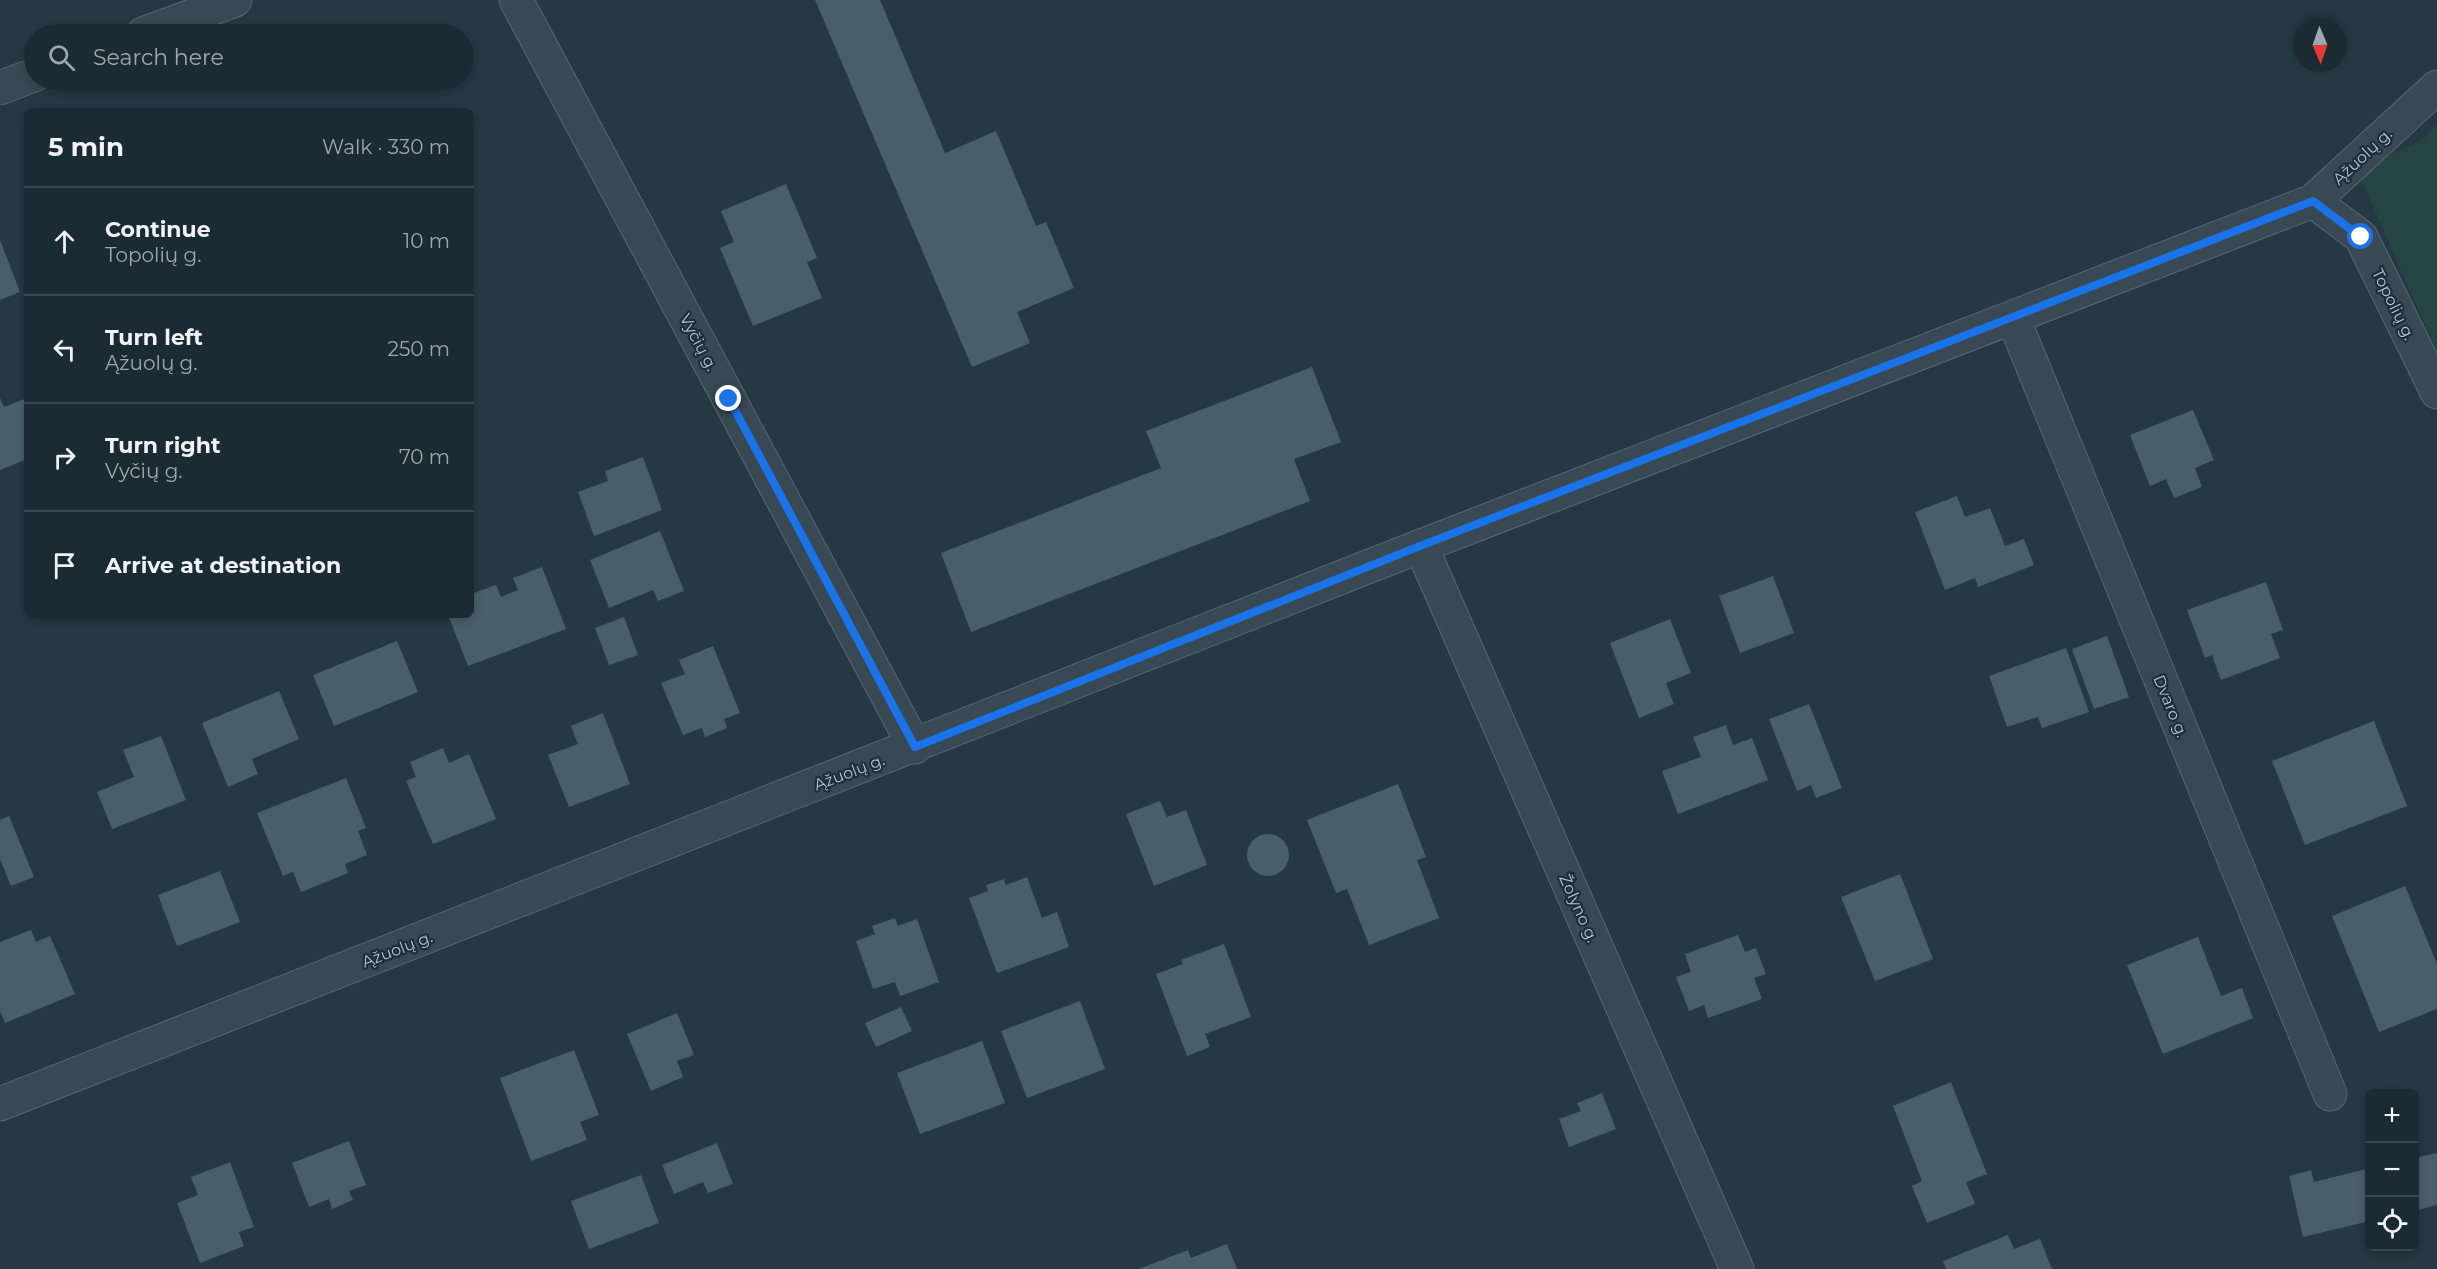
<!DOCTYPE html>
<meta charset="utf-8">
<style>
body{margin:0;font-family:Montserrat,sans-serif;background:#24333b;color:#f1f3f6}
.controls{position:absolute;right:18px;bottom:18px;display:grid;overflow:hidden;border-radius:9px;box-shadow:0 3px 9px #0003}
.controls button{width:54px;height:54px;display:grid;place-items:center;padding:0;border:0;border-bottom:2px solid #39474e;background:#1b2b33;color:#f1f3f6;font:30px sans-serif}
.compass{position:absolute;left:2293px;top:18px;width:54px;height:54px;border-radius:50%;background:#1b2b33;box-shadow:0 3px 9px #0003;rotate:178deg}
.stop{position:absolute;width:18px;height:18px;margin:-14px;border:4px solid #1a73e8;border-radius:50%;background:#fff}
.stop.end{background:#1a73e8;border-color:#fff;box-shadow:0 2px 6px #0008}
.list{margin:0;padding:0;list-style:none}
h2{display:flex;justify-content:space-between;align-items:center;height:78px;margin:0;padding:0 24px;font-size:26px}
h2 small{font-size:20px;font-weight:400;color:#a0a7ac}
.list li{display:grid;grid-template-columns:39px 1fr auto;gap:18px;align-items:center;box-sizing:border-box;height:108px;padding:0 24px;border-top:2px solid #39474e}
.list b{display:block;font-size:22px;white-space:nowrap}
.list p{margin:0;font-size:20px;white-space:nowrap;color:#a0a7ac}
.list em{font-size:20px;font-style:normal;color:#a0a7ac}
.icon{flex:none;width:33px;height:33px;fill:none;stroke:currentColor;stroke-width:2;stroke-linecap:round;stroke-linejoin:round}
.map{position:relative;flex:none;width:2437px;height:1269px;overflow:hidden}
.search{position:absolute;background:#1b2b33;box-shadow:0 3px 9px #0003;left:24px;top:24px;width:450px;height:66px;display:flex;align-items:center;gap:15px;box-sizing:border-box;padding:0 21px;border-radius:33px;color:#a0a7ac;font-size:22px}
.panel{position:absolute;background:#1b2b33;box-shadow:0 3px 9px #0003;left:24px;top:108px;width:450px;height:510px;border-radius:9px}
.map>svg:first-child{display:block}
</style>
<div class="map">
<svg width="2437" height="1269" viewBox="0 0 2437 1269">
<rect width="100%" height="100%" fill="#243944"/>
<path fill="#264542" d="M2437,124V352L2357,170L2422,140Z"/>
<g fill="#485f6a">
<path d="M815,0H880L945,153L996,131L1036,226L1046,222L1074,288L1017,312L1030,343L972,367Z"/>
<path d="M786,184L817,258L807,262L822,298L753,326L720,248L734,242L721,211Z"/>
<path d="M0,240L20,292L0,300Z"/>
<path d="M1312,367L1341,442L1294,459L1310,501L971,632L941,553L1161,468L1146,431Z"/>
<path d="M0,398L4,407L27,398V459L0,470Z"/>
<path d="M2193,410L2214,460L2195,468L2202,487L2174,498L2166,479L2150,486L2130,435Z"/>
<path d="M643,457L662,510L594,536L578,492L608,481L605,471Z"/>
<path d="M1957,496L1965,517L1990,508L2005,546L2024,539L2034,565L1978,587L1975,578L1945,590L1915,512Z"/>
<path d="M660,531L684,591L658,601L653,590L609,608L590,560Z"/>
<path d="M542,567L566,629L468,666L448,615H471V594L496,585L501,597L518,590L513,578Z"/>
<path d="M1773,576L1794,633L1740,653L1719,596Z"/>
<path d="M2266,582L2283,630L2271,634L2280,658L2221,680L2212,655L2205,658L2187,610Z"/>
<path d="M624,617L638,655L609,665L595,628Z"/>
<path d="M1670,619L1691,673L1666,683L1674,704L1639,718L1610,643Z"/>
<path d="M2107,636L2129,697L2094,709L2072,649Z"/>
<path d="M397,641L418,692L334,726L313,675Z"/>
<path d="M713,646L740,713L724,719L727,728L705,737L702,728L683,735L661,683L685,674L679,660Z"/>
<path d="M2066,648L2089,712L2042,728L2038,717L2007,727L1989,676Z"/>
<path d="M279,691L299,739L252,759L258,774L228,787L202,723Z"/>
<path d="M1809,704L1842,788L1816,798L1811,785L1797,791L1769,719Z"/>
<path d="M603,713L630,784L569,807L548,755L578,744L571,726Z"/>
<path d="M2374,721L2407,806L2305,845L2272,761Z"/>
<path d="M1726,725L1733,745L1752,738L1768,780L1678,814L1662,771L1701,757L1693,737Z"/>
<path d="M161,736L186,800L112,829L97,792L134,777L123,750Z"/>
<path d="M443,748L449,763L469,754L496,819L433,844L406,781L416,777L410,762Z"/>
<path d="M346,778L366,828L358,831L367,855L345,864L348,873L301,892L293,872L283,876L257,813Z"/>
<path d="M1398,784L1426,857L1417,860L1439,918L1369,945L1347,889L1336,893L1307,820Z"/>
<path d="M1160,801L1167,817L1186,810L1207,865L1154,886L1126,814Z"/>
<path d="M9,816L34,877L11,886L0,859V820Z"/>
<circle cx="1268" cy="855" r="21"/>
<path d="M220,871L240,922L177,946L158,895Z"/>
<path d="M1900,874L1933,959L1875,981L1841,897Z"/>
<path d="M1027,877L1042,918L1057,912L1069,947L997,973L969,898L988,891L986,885L1004,879L1006,885Z"/>
<path d="M2405,886L2437,964V1009L2379,1032L2332,916Z"/>
<path d="M895,918L898,926L917,919L939,982L900,996L895,982L873,989L856,941L875,934L872,926Z"/>
<path d="M31,930L36,942L50,936L75,994L5,1023L0,1011V942Z"/>
<path d="M1738,935L1745,952L1756,948L1766,974L1754,978L1762,999L1708,1018L1704,1005L1689,1011L1676,977L1691,972L1685,954Z"/>
<path d="M2198,937L2221,996L2242,988L2253,1018L2163,1054L2127,965Z"/>
<path d="M1224,944L1251,1017L1205,1034L1210,1047L1187,1056L1156,974L1183,964L1181,960Z"/>
<path d="M1080,1001L1105,1069L1027,1098L1001,1031Z"/>
<path d="M901,1007L912,1031L876,1047L865,1023Z"/>
<path d="M677,1013L694,1055L677,1061L683,1077L651,1091L627,1034Z"/>
<path d="M982,1041L1005,1103L920,1134L897,1073Z"/>
<path d="M574,1050L599,1115L580,1122L587,1140L531,1161L500,1078Z"/>
<path d="M1951,1082L1987,1174L1966,1182L1975,1204L1927,1223L1912,1186L1922,1181L1893,1106Z"/>
<path d="M1602,1093L1616,1129L1569,1147L1559,1119L1581,1111L1577,1103Z"/>
<path d="M349,1141L366,1185L349,1191L353,1200L332,1209L329,1199L309,1207L292,1163Z"/>
<path d="M717,1143L733,1184L708,1193L703,1182L674,1194L662,1165Z"/>
<path d="M2437,1153V1205L2414,1211V1158Z"/>
<path d="M230,1162L254,1227L239,1232L244,1246L200,1263L177,1203L198,1195L191,1177Z"/>
<path d="M2370,1168V1221L2303,1237L2289,1176L2311,1170L2314,1182Z"/>
<path d="M641,1175L659,1223L589,1249L571,1201Z"/>
<path d="M2008,1235L2014,1249L2040,1239L2052,1269H1946L1943,1261Z"/>
<path d="M1227,1244L1237,1269H1139L1188,1250L1191,1258Z"/>
</g>
<g fill="none" stroke-linecap="round" stroke-linejoin="round">
<g stroke="#576771" stroke-width="35">
<g id="minor">
<path d="M516,0L915,747"/>
<path d="M143,34L235,0"/>
<path d="M0,88L34,75"/>
<path d="M2313,201L2361,237L2437,392"/>
<path d="M2013,318L2330,1094"/>
<path d="M1421,546L1737,1269"/>
<path d="M0,1104L1421,546L2313,201L2437,87"/>
</g>
</g>
<use href="#minor" stroke="#394953" stroke-width="33"/>
</g>
<g fill="none" stroke-linecap="round" stroke-linejoin="round">
<path stroke="#1a73e8" stroke-width="8" d="M729,399L915,747L1420,546L2313,201L2361,237"/>
</g>
<g text-anchor="middle" stroke-width="4.5" stroke-linejoin="round" paint-order="stroke">
<g font-size="16" fill="#b6c4cd" stroke="#1d2e39">
<text transform="translate(2362 156) rotate(-43)" y="6">Ąžuolų g.</text>
<text transform="translate(2394 304) rotate(64)" y="6">Topolių g.</text>
<text transform="translate(699 342) rotate(62)" y="6">Vyčių g.</text>
<text transform="translate(2171 706) rotate(68)" y="6">Dvaro g.</text>
<text transform="translate(849 772) rotate(-21)" y="6">Ąžuolų g.</text>
<text transform="translate(1579 908) rotate(66)" y="6">Žolyno g.</text>
<text transform="translate(397 949) rotate(-21)" y="6">Ąžuolų g.</text>
</g>
</g>
</svg>
<div class="controls">
<button>+</button>
<button>−</button>
<button><svg class="icon" aria-label="locate" viewBox="0 0 24 24"><circle cx="12" cy="12" r="6"/><path d="M12 2v4M12 18v4M2 12h4M18 12h4"/></svg></button>
</div>
<svg class="compass" viewBox="-18 -18 36 36"><path d="M0-13l5 13h-10z" fill="#e53935"/><path d="M0 13l5-13h-10z" fill="#a0a7ac"/></svg>
<div class="stop" style="left:2361px;top:237px"></div>
<div class="stop end" style="left:729px;top:399px"></div>
<div class="search"><svg class="icon" aria-label="search" viewBox="0 0 24 24"><circle cx="10" cy="10" r="6"/><path d="M15 15l6 6"/></svg>Search here</div>
<section class="panel">
<h2>5 min<small>Walk · 330 m</small></h2>
<ul class="list">
<li><svg class="icon" aria-label="ahead" viewBox="0 0 24 24"><path d="M12 20V5M6 11l6-6 6 6"/></svg><div><b>Continue</b><p>Topolių g.</p></div><em>10 m</em></li>
<li><svg class="icon" aria-label="left" viewBox="0 0 24 24"><path d="M17 20v-9H6M10 6l-5 5 5 5"/></svg><div><b>Turn left</b><p>Ąžuolų g.</p></div><em>250 m</em></li>
<li><svg class="icon" aria-label="right" viewBox="0 0 24 24"><path d="M7 20v-9h11M14 6l5 5-5 5"/></svg><div><b>Turn right</b><p>Vyčių g.</p></div><em>70 m</em></li>
<li><svg class="icon" aria-label="arrive" viewBox="0 0 24 24"><path d="M6 21V4h12l-3 4 3 4H6"/></svg><div><b>Arrive at destination</b></div></li>
</ul>
</section>
</div>
